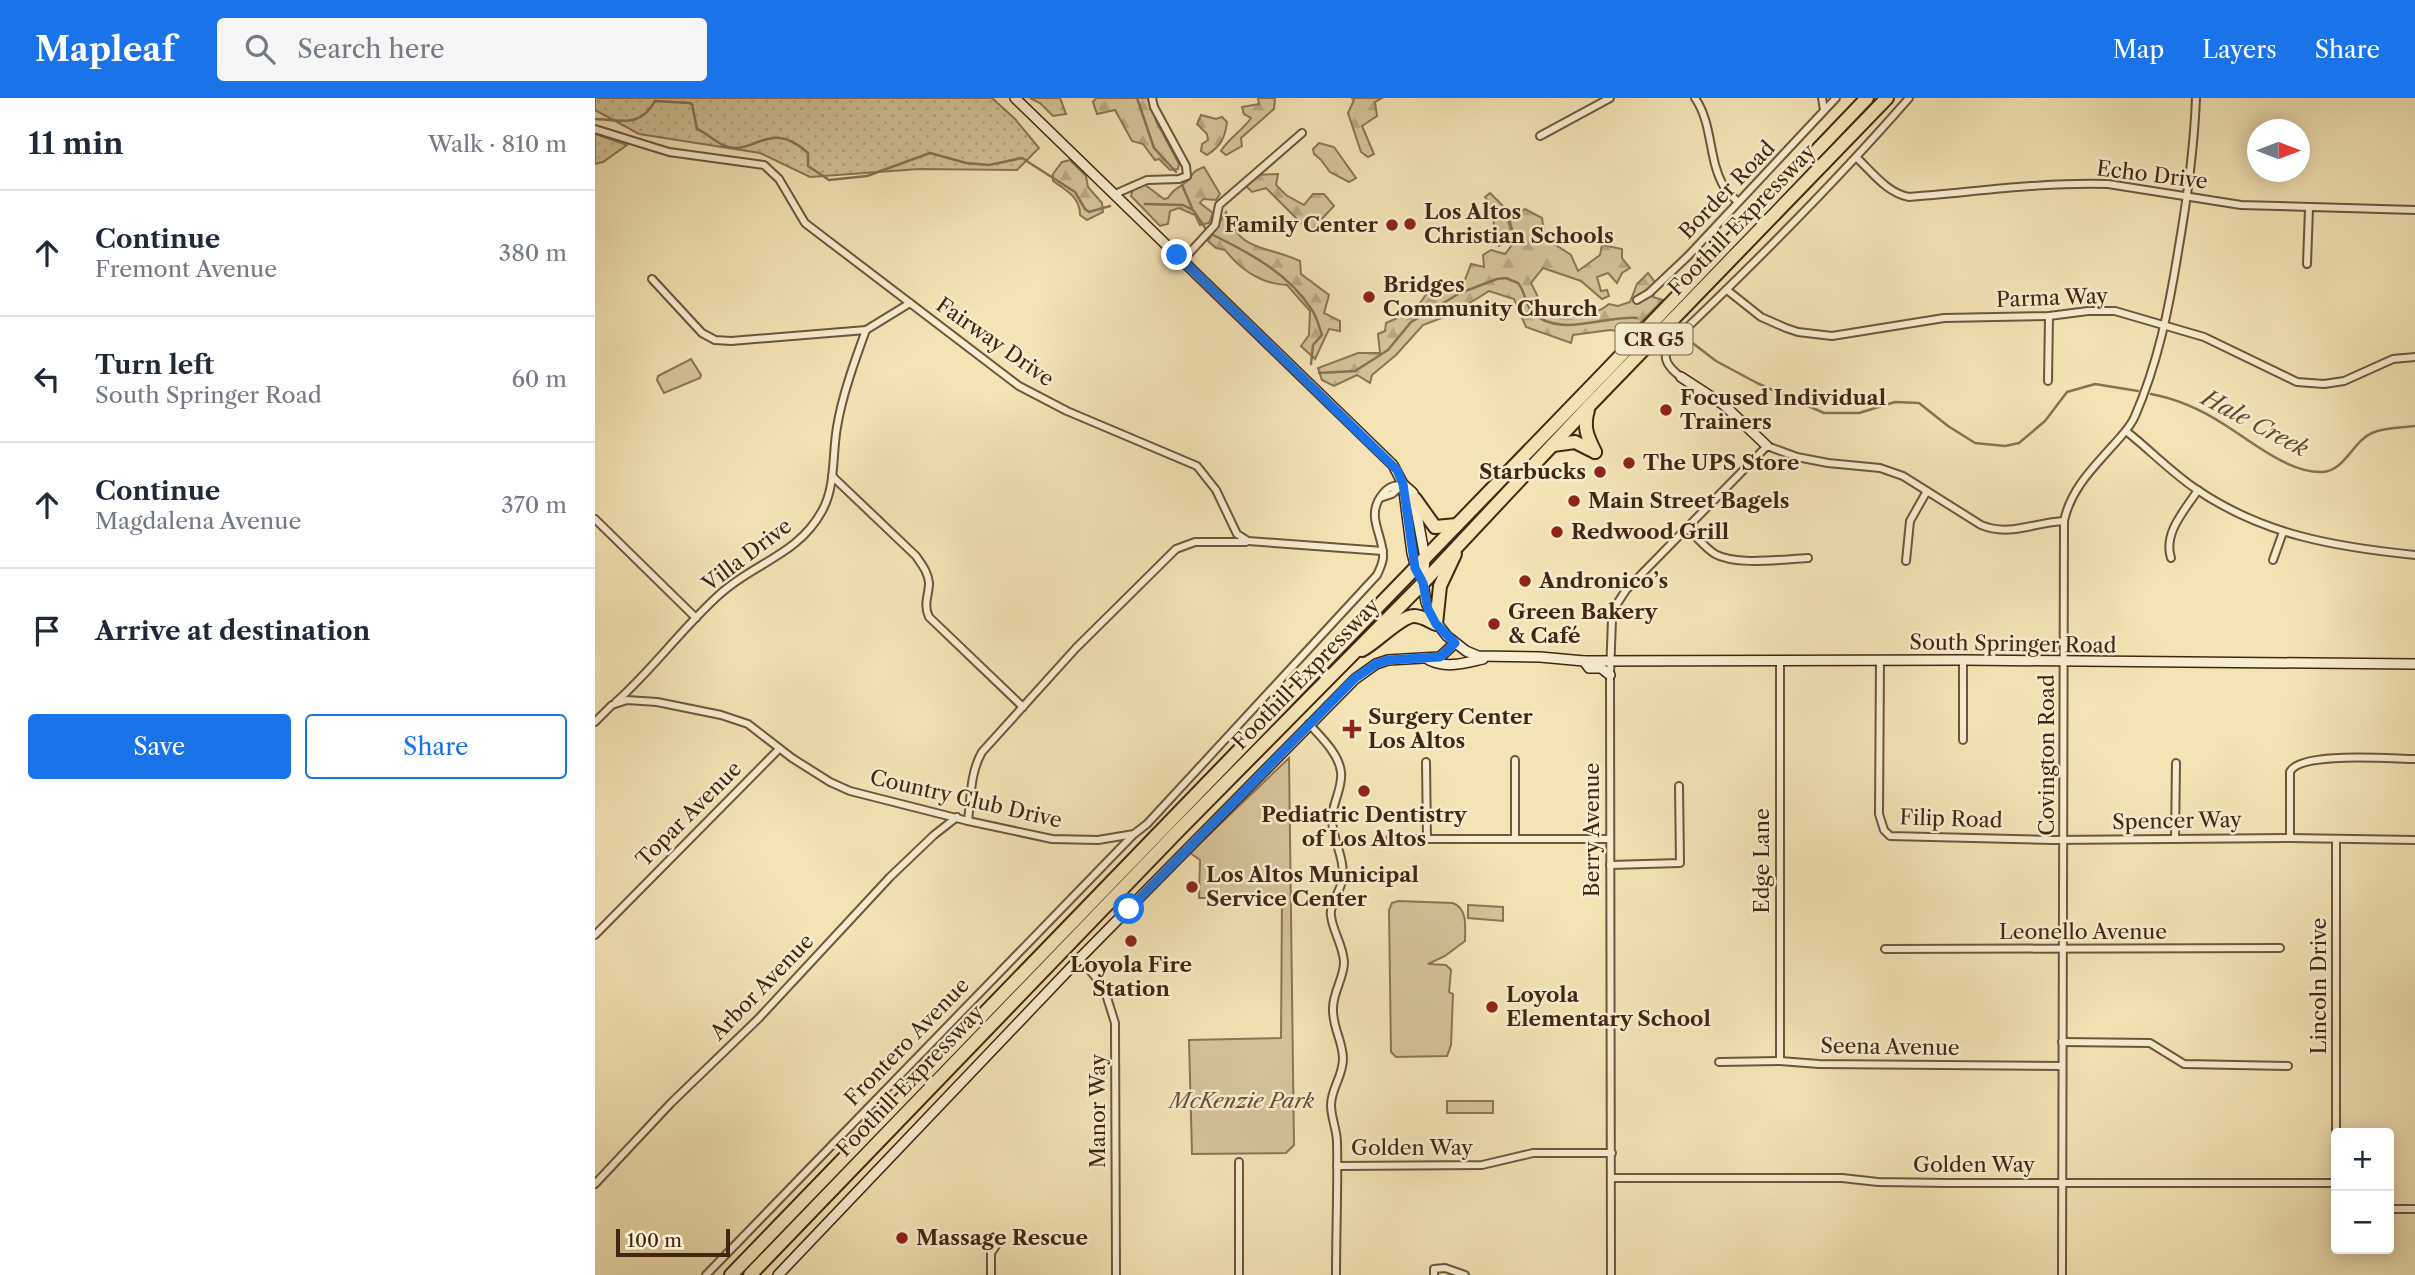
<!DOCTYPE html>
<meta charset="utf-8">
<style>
body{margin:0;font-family:"Libre Caslon Text",serif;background:#f6f6f7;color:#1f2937}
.controls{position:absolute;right:21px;bottom:21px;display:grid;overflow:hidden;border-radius:7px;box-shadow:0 4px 18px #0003}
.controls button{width:63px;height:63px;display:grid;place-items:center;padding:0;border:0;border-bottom:2px solid #e0e1e3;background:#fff;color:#1f2937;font:35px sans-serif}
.compass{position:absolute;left:1652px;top:21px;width:63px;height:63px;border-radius:50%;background:#fff;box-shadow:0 4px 18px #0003;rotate:90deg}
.scale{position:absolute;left:21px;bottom:18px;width:114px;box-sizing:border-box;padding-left:7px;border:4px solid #422612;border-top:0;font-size:19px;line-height:24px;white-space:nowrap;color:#422612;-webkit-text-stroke:5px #f7edcf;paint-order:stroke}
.stop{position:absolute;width:21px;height:21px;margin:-16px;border:5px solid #1a73e8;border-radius:50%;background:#fff}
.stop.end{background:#1a73e8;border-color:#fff;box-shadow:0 2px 7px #0008}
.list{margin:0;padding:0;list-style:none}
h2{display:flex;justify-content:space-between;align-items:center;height:91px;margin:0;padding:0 28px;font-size:30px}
h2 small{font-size:23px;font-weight:400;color:#747a83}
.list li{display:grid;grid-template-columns:46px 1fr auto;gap:21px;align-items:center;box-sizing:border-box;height:126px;padding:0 28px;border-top:2px solid #e0e1e3}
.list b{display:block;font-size:26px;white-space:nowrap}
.list p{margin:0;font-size:23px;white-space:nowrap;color:#747a83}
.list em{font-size:23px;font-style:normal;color:#747a83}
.actions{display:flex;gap:14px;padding:21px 28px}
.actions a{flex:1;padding:16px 0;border:2px solid #1a73e8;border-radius:7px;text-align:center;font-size:24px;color:#1a73e8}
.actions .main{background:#1a73e8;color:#fff}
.icon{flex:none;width:38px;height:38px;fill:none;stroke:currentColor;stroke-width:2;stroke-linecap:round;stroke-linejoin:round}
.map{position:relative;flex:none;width:1820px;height:1177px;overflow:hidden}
header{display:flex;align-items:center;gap:42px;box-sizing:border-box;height:98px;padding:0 35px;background:#1a73e8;color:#fff}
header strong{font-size:33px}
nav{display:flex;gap:38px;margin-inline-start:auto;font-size:24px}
.search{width:490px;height:63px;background:#f6f6f7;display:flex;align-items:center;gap:18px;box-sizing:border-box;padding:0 24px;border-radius:7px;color:#747a83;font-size:26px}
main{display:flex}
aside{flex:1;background:#fff}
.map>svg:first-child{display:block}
</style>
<header>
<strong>Mapleaf</strong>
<div class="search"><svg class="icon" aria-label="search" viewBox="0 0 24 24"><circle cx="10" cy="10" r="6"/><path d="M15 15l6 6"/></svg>Search here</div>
<nav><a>Map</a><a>Layers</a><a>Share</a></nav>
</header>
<main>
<aside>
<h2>11 min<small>Walk · 810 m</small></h2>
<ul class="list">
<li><svg class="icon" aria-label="ahead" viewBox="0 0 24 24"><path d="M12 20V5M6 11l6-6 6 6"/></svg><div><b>Continue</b><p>Fremont Avenue</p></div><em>380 m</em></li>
<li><svg class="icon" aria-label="left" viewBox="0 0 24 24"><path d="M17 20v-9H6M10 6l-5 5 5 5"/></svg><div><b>Turn left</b><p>South Springer Road</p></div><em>60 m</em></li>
<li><svg class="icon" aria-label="ahead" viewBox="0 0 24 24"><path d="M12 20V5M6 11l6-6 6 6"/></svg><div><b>Continue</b><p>Magdalena Avenue</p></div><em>370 m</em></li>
<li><svg class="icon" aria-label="arrive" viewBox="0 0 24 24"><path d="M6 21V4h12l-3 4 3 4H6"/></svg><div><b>Arrive at destination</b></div></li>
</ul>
<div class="actions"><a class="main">Save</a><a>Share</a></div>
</aside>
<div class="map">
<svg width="1820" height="1177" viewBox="0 0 1820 1177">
<defs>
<pattern id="grass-dots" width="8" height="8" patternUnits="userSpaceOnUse" patternTransform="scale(1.75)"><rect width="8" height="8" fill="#d5c399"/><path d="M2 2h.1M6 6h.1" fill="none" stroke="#b8a783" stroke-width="1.8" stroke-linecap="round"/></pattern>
<pattern id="forest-firs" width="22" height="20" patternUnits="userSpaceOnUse" patternTransform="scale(1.75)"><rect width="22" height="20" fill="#d5c399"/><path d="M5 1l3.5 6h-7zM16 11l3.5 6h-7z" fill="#b8a783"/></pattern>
</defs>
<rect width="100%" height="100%" fill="#f3e3b5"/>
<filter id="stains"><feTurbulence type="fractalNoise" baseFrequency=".00286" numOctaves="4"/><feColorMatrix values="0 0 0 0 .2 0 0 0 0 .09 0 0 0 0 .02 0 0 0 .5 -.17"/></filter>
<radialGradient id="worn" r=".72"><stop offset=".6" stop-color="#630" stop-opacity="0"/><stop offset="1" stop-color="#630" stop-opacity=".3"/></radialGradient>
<g fill="url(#grass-dots)" stroke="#8c7456" stroke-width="2">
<path d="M0,0H397L420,21L444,50L422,72L324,71L215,79L165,55L44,36L0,12Z"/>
<path d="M0,36L32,47L8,64L0,66Z"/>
</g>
<g fill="url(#forest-firs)" stroke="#8c7456" stroke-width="2">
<path d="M435,0H465L471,16L458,18L445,5Z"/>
<path d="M501,0H556L561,23L584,66L583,71L575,72L564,61L560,62L548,46L537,43L520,12L502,16L498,4Z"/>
<path d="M663,0H680L679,11L646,40L647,48L631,57L626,53C634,40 647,33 656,20L649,16L647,9L664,6Z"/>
<path d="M757,0H787L780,4L782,18L767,28L779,56L773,59L766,54L753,15L759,2Z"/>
<path d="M606,17L621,21L627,19L632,24C630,40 626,48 612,57L606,53L607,46L613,42L612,36L602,26Z"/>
<path d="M724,45L739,49L761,80L754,84L735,74L726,62L719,56L718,51Z"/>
<path d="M475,62L491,78L493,89L507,105L508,114L492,122L485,117C485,99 471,92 458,83V76L467,64Z"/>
<path d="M609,69L625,96L621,102L608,101L605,105L618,115L614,125L605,127L600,117L584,110L575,113L573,126L565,128L536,98L538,90L549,86L569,101L573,100C581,88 582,92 591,84C600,76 594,75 609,69Z"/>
<path d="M683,76L681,87L691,97L709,107L718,96H729L739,108L724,124V134H718L712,131L671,90L657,94L651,88L660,77Z"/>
<path d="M930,111L947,120L950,140L976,157L983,173L1005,157L1007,147L1027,151V160L1035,170L1027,175L1022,185L1013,175L1002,179L1006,193L1012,192L1014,198L1007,201L986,183L948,170L936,185L949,211C971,218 995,222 1014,206L1023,208L1035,204L1042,186L1053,175L1062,187L1058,199L1068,202L1035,235L1015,232L978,237L976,245L931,229L919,201L894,193L857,216L828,227L801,257L777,277L775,285L762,277L739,288L727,282L723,270L763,255H785L783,236L790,233L791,225L820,212L835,191L854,185L868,187L876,166L889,169L888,157L896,152L910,156L920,143L914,119Z"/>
<path d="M631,114C645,155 671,147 705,163L706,176L734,197L729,215L745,223V233L734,231L720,261L706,248L714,237L715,213L692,187C666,186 646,172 630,152L621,150L613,143Z"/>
</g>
<g fill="#d5c399" stroke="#8c7456" stroke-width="2">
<path d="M895,95L909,109L918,139L904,148L894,104L890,99Z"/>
<path d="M96,261L106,277L105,280L69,295L62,282L63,278Z"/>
<path d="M694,660L699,1047L691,1055L597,1056L594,942L686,940L687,800H604L605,762L595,755Z"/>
<path d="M803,803L858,805C873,811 870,829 870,843L850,858L833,866L851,867L856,872L854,894L858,896L856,947L852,958L801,959L796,954L794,812L797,805Z"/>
<path d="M873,807L908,809V823L873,820Z"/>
<rect x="852" y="1003" width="46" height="12"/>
</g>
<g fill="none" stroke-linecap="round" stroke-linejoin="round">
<g stroke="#887153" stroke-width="2.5">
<path d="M542,0L559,50L581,74"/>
<path d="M0,21C26,22 45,30 60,3L94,5L97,6L102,31C112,35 120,44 130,48C159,59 174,19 213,55V68L234,82L272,78L335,55L371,65L394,67L427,60L480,94L490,111L494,114L515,108"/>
<path d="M587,87L597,110"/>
<path d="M550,106L588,107L598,112L611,131"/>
<path d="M618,137C655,155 694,176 717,212C722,219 724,229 727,237L718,247L716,266"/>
<path d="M1091,240L1121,263L1162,285L1229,315H1264L1300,304L1324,305L1353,328L1380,345L1410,348L1424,345L1450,323L1472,294L1500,286L1543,293"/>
<path d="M724,275L760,273L793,252L816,224L865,195L902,181L911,180L923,185C930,193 930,206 937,214C964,241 1009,217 1042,220"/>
<path d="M1556,296C1583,301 1607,312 1630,327C1657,344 1694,375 1727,374C1750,373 1758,343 1777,335C1790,329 1806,330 1820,328"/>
</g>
<g stroke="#6e553b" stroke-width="10">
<g id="street">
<path d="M1100,0C1118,26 1113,60 1128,87C1131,94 1138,99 1143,104"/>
<path d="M1227,0L1229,12"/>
<path d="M0,31L74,54L169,67L184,81L210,125L424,288L472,313L602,368L621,392L642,436L653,443L788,453"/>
<path d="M945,38L1015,0"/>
<path d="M1262,60C1277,74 1292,95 1314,99C1380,94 1446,84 1513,86L1646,107L1820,112"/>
<path d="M520,96L552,82L584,81L592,78L591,68L559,9L557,0"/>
<path d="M588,162L620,127L624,107L707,35"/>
<path d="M1712,166L1714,110"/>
<path d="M57,181L107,235L120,242L136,243L271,232"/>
<path d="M1132,192L1166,219L1191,230L1203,234L1237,238L1349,220L1454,218L1493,213H1520L1609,239L1702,284L1729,286L1749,283L1798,261L1820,259"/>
<path d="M1042,202L1054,195L1093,158L1241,0"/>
<path d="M1086,279C1074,270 1065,260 1075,246C1158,167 1239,86 1314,0"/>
<path d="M1453,283L1454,218"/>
<path d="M1531,333C1555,352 1576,374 1601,391C1668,437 1741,449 1820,457"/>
<path d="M237,378L321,458C327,467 333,474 334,485C334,497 328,506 334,519L428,609"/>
<path d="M785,400L797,396L807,387"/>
<path d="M0,421L101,520"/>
<path d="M1092,430C1101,438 1110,450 1120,456C1141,468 1188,461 1213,460"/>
<path d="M1576,460C1568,435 1590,412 1603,392"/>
<path d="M1678,462L1688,434"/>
<path d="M1311,463L1315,423L1332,393"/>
<path d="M1285,562L1284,716L1289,732L1295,738L1458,742L1695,740L1820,742"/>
<path d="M21,604C58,571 88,529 125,496C159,465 203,457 227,413C241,388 237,357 242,329C247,298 260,262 271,232L315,205"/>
<path d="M0,624L17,607L32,602L62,604L126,617L153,626L197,660L235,684L255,693L373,723L457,741L503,742L539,736L552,726L782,477C785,470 789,464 788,456C787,437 774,421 783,403C790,391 794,388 808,386"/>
<path d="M714,626C726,639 744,656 746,674C748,690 737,705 737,721C737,742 751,760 747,783C745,794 734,807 736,818C738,834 748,847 749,864C749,880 738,894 738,910C737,929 748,943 748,961C748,978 736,991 736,1007C736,1020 742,1032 742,1044C743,1088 741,1133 741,1177"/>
<path d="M1368,642V562"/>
<path d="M920,662V741"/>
<path d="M831,664L832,741"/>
<path d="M373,723C376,699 375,675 387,654L481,550L581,451L600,444H651"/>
<path d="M1695,740V674C1704,653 1797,661 1820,661"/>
<path d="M795,741H1015"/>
<path d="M1580,741L1581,665"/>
<path d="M1741,741V1035"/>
<path d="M1015,767L1085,765L1084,688"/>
<path d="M0,837L184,651"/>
<path d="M1290,851L1685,850"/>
<path d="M485,860L509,890L520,925L521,1177"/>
<path d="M1467,944L1555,945L1589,966L1693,968"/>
<path d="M1185,963V562"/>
<path d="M1124,964L1185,963L1224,966L1466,968"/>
<path d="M644,1064V1177"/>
<path d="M742,1068L887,1067L938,1055H1017"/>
<path d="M1017,1080H1247L1283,1084L1353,1085H1741"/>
<path d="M0,1086L76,1005L164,920L295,779L339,737L362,719"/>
<path d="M1794,1111H1820"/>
<path d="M111,1177L538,737"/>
<path d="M396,1177V1155L404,1143"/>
<path d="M839,1177V1171L850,1170L870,1177"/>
<path d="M1016,1177L1015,577L1017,521L1018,512L1031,492L1172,348L1202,359L1233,365L1285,370L1308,378L1386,427C1415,439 1440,424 1469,423"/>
<path d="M1467,1177L1469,423C1476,390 1499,369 1521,344C1528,336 1536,328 1540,318C1563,265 1574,210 1583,154C1592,102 1599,52 1601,0"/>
</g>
</g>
<g stroke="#422612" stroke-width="12">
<g id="secondary">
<path d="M420,0L798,367L808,386L818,395L830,460L828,485L831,504L837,519L852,538L871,553L883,558L945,559L989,563L1368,562L1820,566"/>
<path d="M1086,279L1129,307L1172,348"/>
<path d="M808,386L817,455L822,474"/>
<path d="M834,562C852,571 870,565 888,561"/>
<path d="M989,563L994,570H1006L1015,577"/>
<path d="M183,1177L485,860L760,581L781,566L793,562L845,559L860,545"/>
</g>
</g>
<g stroke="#422612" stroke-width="16">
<g id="highway">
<path d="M993,312C988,329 992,338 1000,354"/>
<path d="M958,347L980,344L1000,354"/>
<path d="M820,401L840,429L862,427"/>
<path d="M767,552C781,545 806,518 819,518C827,518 834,523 841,526L845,488L860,456"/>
<path d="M136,1177L1009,275L1272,0"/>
<path d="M155,1177L584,732L828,485L994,308L1292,0"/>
</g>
</g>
<use href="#street" stroke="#f7edcf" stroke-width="6"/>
<use href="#secondary" stroke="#f7edcf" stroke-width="9"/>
<use href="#highway" stroke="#f3e3b5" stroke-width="12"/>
</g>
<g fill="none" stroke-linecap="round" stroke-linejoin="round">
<path stroke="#1a73e8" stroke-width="9" d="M534,811L760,580L781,566L793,562L845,559L860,545L841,526L833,511L828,485L820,470L808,386L802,372L582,157"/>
</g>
<g fill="#8f2418" stroke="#f7edcf" stroke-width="2.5">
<circle cx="815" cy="126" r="7"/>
<circle cx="797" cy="127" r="7"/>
<circle cx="774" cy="199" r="7"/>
<circle cx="1071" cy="312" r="7"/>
<circle cx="1034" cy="365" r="7"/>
<circle cx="1005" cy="374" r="7"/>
<circle cx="979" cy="403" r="7"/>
<circle cx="962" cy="434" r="7"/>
<circle cx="930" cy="483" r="7"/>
<circle cx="899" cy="526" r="7"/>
<path d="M753.5 620.5h7v7h7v7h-7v7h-7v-7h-7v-7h7z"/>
<circle cx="769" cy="693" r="7"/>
<circle cx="597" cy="789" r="7"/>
<circle cx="536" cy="843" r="7"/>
<circle cx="897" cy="909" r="7"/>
<circle cx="307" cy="1140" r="7"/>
</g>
<g text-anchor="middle" stroke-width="5" stroke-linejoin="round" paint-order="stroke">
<rect fill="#f7edcf" stroke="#78624b" stroke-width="2" x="1020.5" y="225.5" width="77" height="31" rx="5"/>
<g font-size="19" font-weight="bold" fill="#422612">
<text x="1059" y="248">CR G5</text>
</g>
<g font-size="21" fill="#422612" stroke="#f7edcf">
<text transform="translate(1557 77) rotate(7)" y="7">Echo Drive</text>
<text transform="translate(1132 92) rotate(-46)" y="7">Border Road</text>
<text transform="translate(1147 122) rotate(-46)" y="7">Foothill Expressway</text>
<text transform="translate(1457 200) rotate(-2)" y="7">Parma Way</text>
<text transform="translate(400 244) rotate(35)" y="7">Fairway Drive</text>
<text transform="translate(152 457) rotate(-37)" y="7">Villa Drive</text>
<text transform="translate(1418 546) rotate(1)" y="7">South Springer Road</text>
<text transform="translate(711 576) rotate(-46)" y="7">Foothill Expressway</text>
<text transform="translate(1452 657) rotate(-90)" y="7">Covington Road</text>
<text transform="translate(371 701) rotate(13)" y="7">Country Club Drive</text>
<text transform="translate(94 716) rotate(-45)" y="7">Topar Avenue</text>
<text transform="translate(1356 721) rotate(2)" y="7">Filip Road</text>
<text transform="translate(1582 723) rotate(-1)" y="7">Spencer Way</text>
<text transform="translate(997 732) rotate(-90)" y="7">Berry Avenue</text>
<text transform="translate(1167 763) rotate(-90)" y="7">Edge Lane</text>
<text x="1488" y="841">Leonello Avenue</text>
<text transform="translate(1724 888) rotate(-90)" y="7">Lincoln Drive</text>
<text transform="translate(167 889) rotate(-46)" y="7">Arbor Avenue</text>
<text transform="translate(312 944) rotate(-46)" y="7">Frontero Avenue</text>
<text transform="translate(1295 949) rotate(1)" y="7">Seena Avenue</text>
<text transform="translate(315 983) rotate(-46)" y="7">Foothill Expressway</text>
<text transform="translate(503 1013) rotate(-90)" y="7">Manor Way</text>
<text x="817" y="1057">Golden Way</text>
<text x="1379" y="1074">Golden Way</text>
</g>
<g font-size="21" font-weight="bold" fill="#422612" stroke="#f7edcf" text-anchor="start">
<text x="829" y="121">Los Altos<tspan x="829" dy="24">Christian Schools</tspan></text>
<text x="783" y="134" text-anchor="end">Family Center</text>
<text x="788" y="194">Bridges<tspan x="788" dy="24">Community Church</tspan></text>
<text x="1085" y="307">Focused Individual<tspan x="1085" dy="24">Trainers</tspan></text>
<text x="1048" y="372">The UPS Store</text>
<text x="991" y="381" text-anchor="end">Starbucks</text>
<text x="993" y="410">Main Street Bagels</text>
<text x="976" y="441">Redwood Grill</text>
<text x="944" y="490">Andronico’s</text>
<text x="913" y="521">Green Bakery<tspan x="913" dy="24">&amp; Café</tspan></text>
<text x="773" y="626">Surgery Center<tspan x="773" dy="24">Los Altos</tspan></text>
<text x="769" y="724" text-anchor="middle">Pediatric Dentistry<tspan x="769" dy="24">of Los Altos</tspan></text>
<text x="611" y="784">Los Altos Municipal<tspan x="611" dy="24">Service Center</tspan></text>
<text x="536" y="874" text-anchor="middle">Loyola Fire<tspan x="536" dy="24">Station</tspan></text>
<text x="911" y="904">Loyola<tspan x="911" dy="24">Elementary School</tspan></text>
<text x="321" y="1147">Massage Rescue</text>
</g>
<g font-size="21" font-style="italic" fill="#674d34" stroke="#f7edcf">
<text x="647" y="1010">McKenzie Park</text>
</g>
<g font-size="23" font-style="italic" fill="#654c32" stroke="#f7edcf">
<text transform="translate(1660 325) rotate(28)" y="8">Hale Creek</text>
</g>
</g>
<rect width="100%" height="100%" filter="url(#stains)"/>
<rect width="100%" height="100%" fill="url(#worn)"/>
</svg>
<div class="controls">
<button>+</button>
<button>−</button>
</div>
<svg class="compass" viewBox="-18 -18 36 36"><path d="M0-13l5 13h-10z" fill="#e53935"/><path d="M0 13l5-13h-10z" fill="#747a83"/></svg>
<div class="scale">100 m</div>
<div class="stop" style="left:534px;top:811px"></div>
<div class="stop end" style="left:582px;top:157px"></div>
</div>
</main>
